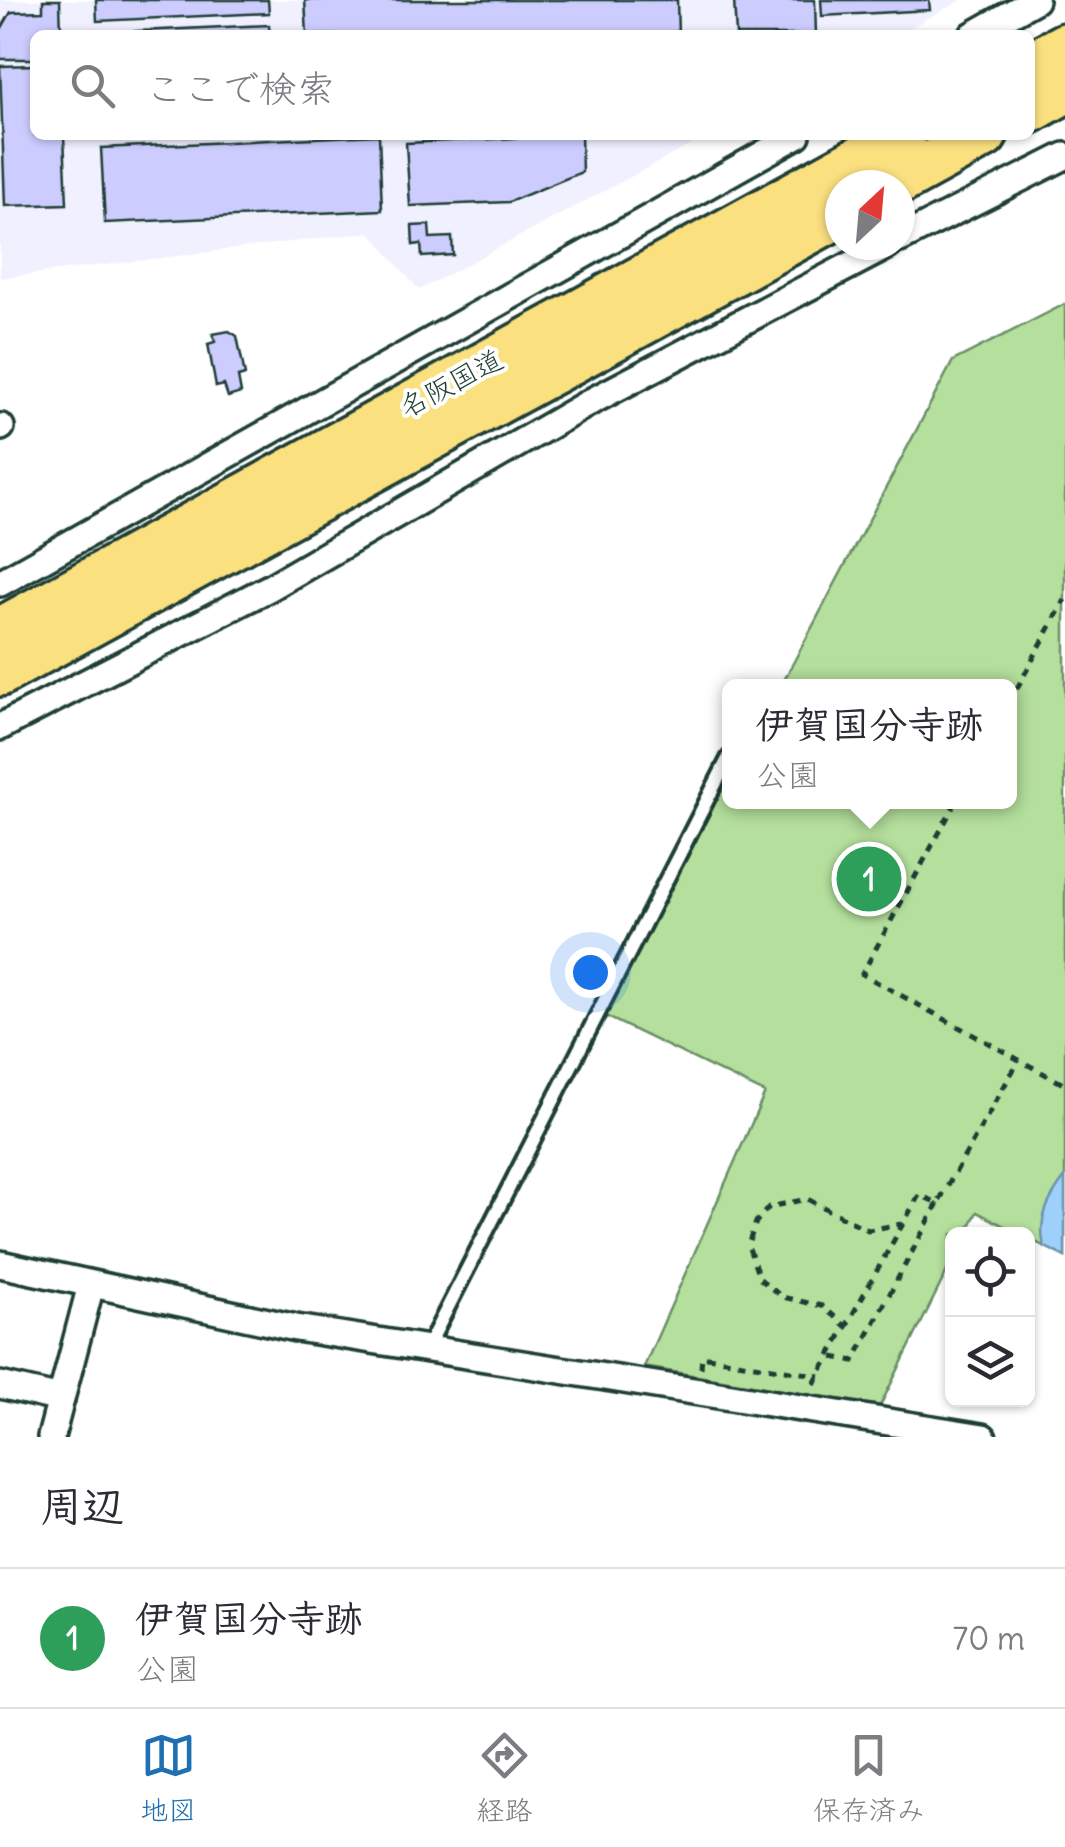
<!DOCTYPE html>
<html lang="ja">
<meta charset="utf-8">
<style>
body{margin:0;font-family:Delius,"Klee One",sans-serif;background:#f7f7f7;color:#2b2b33}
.controls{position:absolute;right:30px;bottom:30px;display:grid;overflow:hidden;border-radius:15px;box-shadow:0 2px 8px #0004}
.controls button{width:90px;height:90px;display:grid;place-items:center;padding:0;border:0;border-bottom:2px solid #e1e1e2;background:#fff;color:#2b2b33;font:50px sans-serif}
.compass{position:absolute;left:825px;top:170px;width:90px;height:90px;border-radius:50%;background:#fff;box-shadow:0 2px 8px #0004;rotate:26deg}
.you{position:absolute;left:590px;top:972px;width:35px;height:35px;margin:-25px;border:8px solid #fff;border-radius:50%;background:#1a73e8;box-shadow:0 0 0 15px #1a73e833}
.badge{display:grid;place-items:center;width:65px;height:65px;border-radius:50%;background:#1f6fb2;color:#fff;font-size:32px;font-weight:700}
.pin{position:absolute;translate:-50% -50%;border:5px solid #fff;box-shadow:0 2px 10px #0006}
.popup{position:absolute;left:722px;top:679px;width:295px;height:130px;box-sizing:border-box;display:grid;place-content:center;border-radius:15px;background:#fff;filter:drop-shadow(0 2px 8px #0005);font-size:32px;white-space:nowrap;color:#7c7c81}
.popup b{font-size:38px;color:#2b2b33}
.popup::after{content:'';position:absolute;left:50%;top:100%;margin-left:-20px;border:20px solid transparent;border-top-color:#fff}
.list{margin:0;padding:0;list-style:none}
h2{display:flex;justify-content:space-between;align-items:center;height:130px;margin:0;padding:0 40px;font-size:42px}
h2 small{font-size:32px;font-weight:400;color:#7c7c81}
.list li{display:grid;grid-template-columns:65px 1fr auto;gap:30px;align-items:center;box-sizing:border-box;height:140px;padding:0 40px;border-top:2px solid #e1e1e2}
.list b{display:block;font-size:38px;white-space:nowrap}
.list p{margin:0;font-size:32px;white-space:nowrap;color:#7c7c81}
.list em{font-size:32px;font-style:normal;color:#7c7c81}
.icon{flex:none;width:55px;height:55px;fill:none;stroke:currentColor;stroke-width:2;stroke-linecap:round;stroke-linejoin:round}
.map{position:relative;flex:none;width:1065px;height:1437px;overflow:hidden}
.search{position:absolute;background:#fff;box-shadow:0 2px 8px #0004;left:30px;right:30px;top:30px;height:110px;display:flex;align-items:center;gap:25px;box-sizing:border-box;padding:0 35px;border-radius:15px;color:#7c7c81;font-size:38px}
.sheet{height:270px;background:#fff}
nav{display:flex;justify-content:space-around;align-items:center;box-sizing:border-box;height:140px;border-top:2px solid #e1e1e2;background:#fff;font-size:28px;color:#7c7c81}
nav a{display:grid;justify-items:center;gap:5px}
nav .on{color:#1f6fb2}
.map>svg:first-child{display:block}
</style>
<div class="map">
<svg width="1065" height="1437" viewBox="0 0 1065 1437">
<rect width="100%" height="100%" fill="#fff"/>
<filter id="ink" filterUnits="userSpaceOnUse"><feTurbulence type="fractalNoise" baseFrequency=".01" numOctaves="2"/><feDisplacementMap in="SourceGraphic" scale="20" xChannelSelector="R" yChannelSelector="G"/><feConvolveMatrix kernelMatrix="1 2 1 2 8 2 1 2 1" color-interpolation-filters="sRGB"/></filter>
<g filter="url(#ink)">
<path fill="#f0f0ff" d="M0,0H962L896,35H35V135H709L419,290L370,232L0,278Z"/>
<path fill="#b4df9c" stroke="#6a8e68" stroke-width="2.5" d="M1065,304V1257L977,1212L966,1234H952V1261L880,1406L644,1367L765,1093L601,1014L729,773V802H1009V686H781L953,361Z"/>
<path fill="#9fcffb" stroke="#6c95ab" stroke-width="2.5" d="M1065,1177V1257L1044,1246C1037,1220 1049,1198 1065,1177Z"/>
<g fill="#cdccff" stroke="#1f3d34" stroke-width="2.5">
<path d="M43,0H60L61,35H35V59H0V31L11,12L43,11Z"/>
<path d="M96,0H268L269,13L97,21Z"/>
<path d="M305,0H677L678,35H307Z"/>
<path d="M734,0H815L816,35H736Z"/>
<path d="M821,0H929L930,10L822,16Z"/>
<path d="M269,25L270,35H97V33Z"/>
<path d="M35,65V135H64L67,204L5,206L0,66Z"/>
<path d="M379,135L382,210L105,223L101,148Z"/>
<path d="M581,135L582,172L509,202L410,206L406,143Z"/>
<path d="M429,225L430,238L452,237L453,255L422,257L421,244L413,245L412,226Z"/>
<path d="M229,331L237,336L245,375L238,377L241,393L228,397L224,385L216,387L208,344L215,342L213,334Z"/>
</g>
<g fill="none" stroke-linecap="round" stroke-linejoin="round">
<g stroke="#1f3d34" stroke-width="20">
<path id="service" d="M426,1350L729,757"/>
</g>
<g stroke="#1f3d34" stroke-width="32">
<g id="minor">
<path d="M973,35L1035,0"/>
<path d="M900,239L1065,156"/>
<path d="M0,427H1"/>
<path d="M0,583L797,135"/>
<path d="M0,727L269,588L592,401L889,245"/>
<path d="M0,1264L296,1328L983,1437"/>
<path d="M0,1385L61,1399"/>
<path d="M51,1437L91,1285"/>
</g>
</g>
<g stroke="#1f3d34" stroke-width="52">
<g id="motorway">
<path d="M1030,65L1065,46"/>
<path d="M1030,110L1065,90"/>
<path d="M893,185L984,135"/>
<path d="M0,631L903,135"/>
<path d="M0,673L840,214"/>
</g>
</g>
<g stroke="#1f3d34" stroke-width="5" stroke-dasharray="8 8" stroke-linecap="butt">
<path d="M1009,703L1065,600"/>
<path d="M956,802L862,974L1065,1085"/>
<path d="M848,1328L822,1306L782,1297L759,1278L748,1245L756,1222L769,1207L807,1199L868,1230L901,1224"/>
<path d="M833,1357L854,1361L938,1203"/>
<path d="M701,1368L702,1356L820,1376"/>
<path d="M814,1384L919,1195L938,1203L1019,1060"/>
</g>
<use href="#service" stroke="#fff" stroke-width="12"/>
<use href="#minor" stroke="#fff" stroke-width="25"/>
<use href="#motorway" stroke="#fbe080" stroke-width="45"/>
</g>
</g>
<g text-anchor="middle" stroke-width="8" stroke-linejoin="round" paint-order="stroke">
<g font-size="28" fill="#1f3d34" stroke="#fff">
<text transform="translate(451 383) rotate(-28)" y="10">名阪国道</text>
</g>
</g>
</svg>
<div class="controls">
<button><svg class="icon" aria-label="locate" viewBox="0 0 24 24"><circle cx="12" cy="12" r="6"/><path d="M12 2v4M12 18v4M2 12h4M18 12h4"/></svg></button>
<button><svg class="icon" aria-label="layers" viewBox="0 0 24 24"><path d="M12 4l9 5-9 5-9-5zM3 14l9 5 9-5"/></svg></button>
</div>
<svg class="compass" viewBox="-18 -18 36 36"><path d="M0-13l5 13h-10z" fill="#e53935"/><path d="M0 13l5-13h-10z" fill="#7c7c81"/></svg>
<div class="you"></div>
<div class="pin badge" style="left:869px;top:879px;background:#2e9e5b">1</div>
<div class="popup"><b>伊賀国分寺跡</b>公園</div>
<div class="search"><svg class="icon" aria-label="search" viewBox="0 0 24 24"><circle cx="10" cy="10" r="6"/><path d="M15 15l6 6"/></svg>ここで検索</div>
</div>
<section class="sheet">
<h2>周辺<small></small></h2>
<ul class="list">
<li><span class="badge" style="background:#2e9e5b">1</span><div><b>伊賀国分寺跡</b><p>公園</p></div><em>70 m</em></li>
</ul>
</section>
<nav>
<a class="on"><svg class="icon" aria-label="map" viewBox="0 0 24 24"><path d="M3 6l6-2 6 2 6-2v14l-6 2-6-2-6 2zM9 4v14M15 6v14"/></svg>地図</a>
<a><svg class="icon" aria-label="directions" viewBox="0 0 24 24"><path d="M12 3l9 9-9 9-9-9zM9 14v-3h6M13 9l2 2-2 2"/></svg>経路</a>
<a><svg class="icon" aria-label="saved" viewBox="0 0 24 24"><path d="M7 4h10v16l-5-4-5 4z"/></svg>保存済み</a>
</nav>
